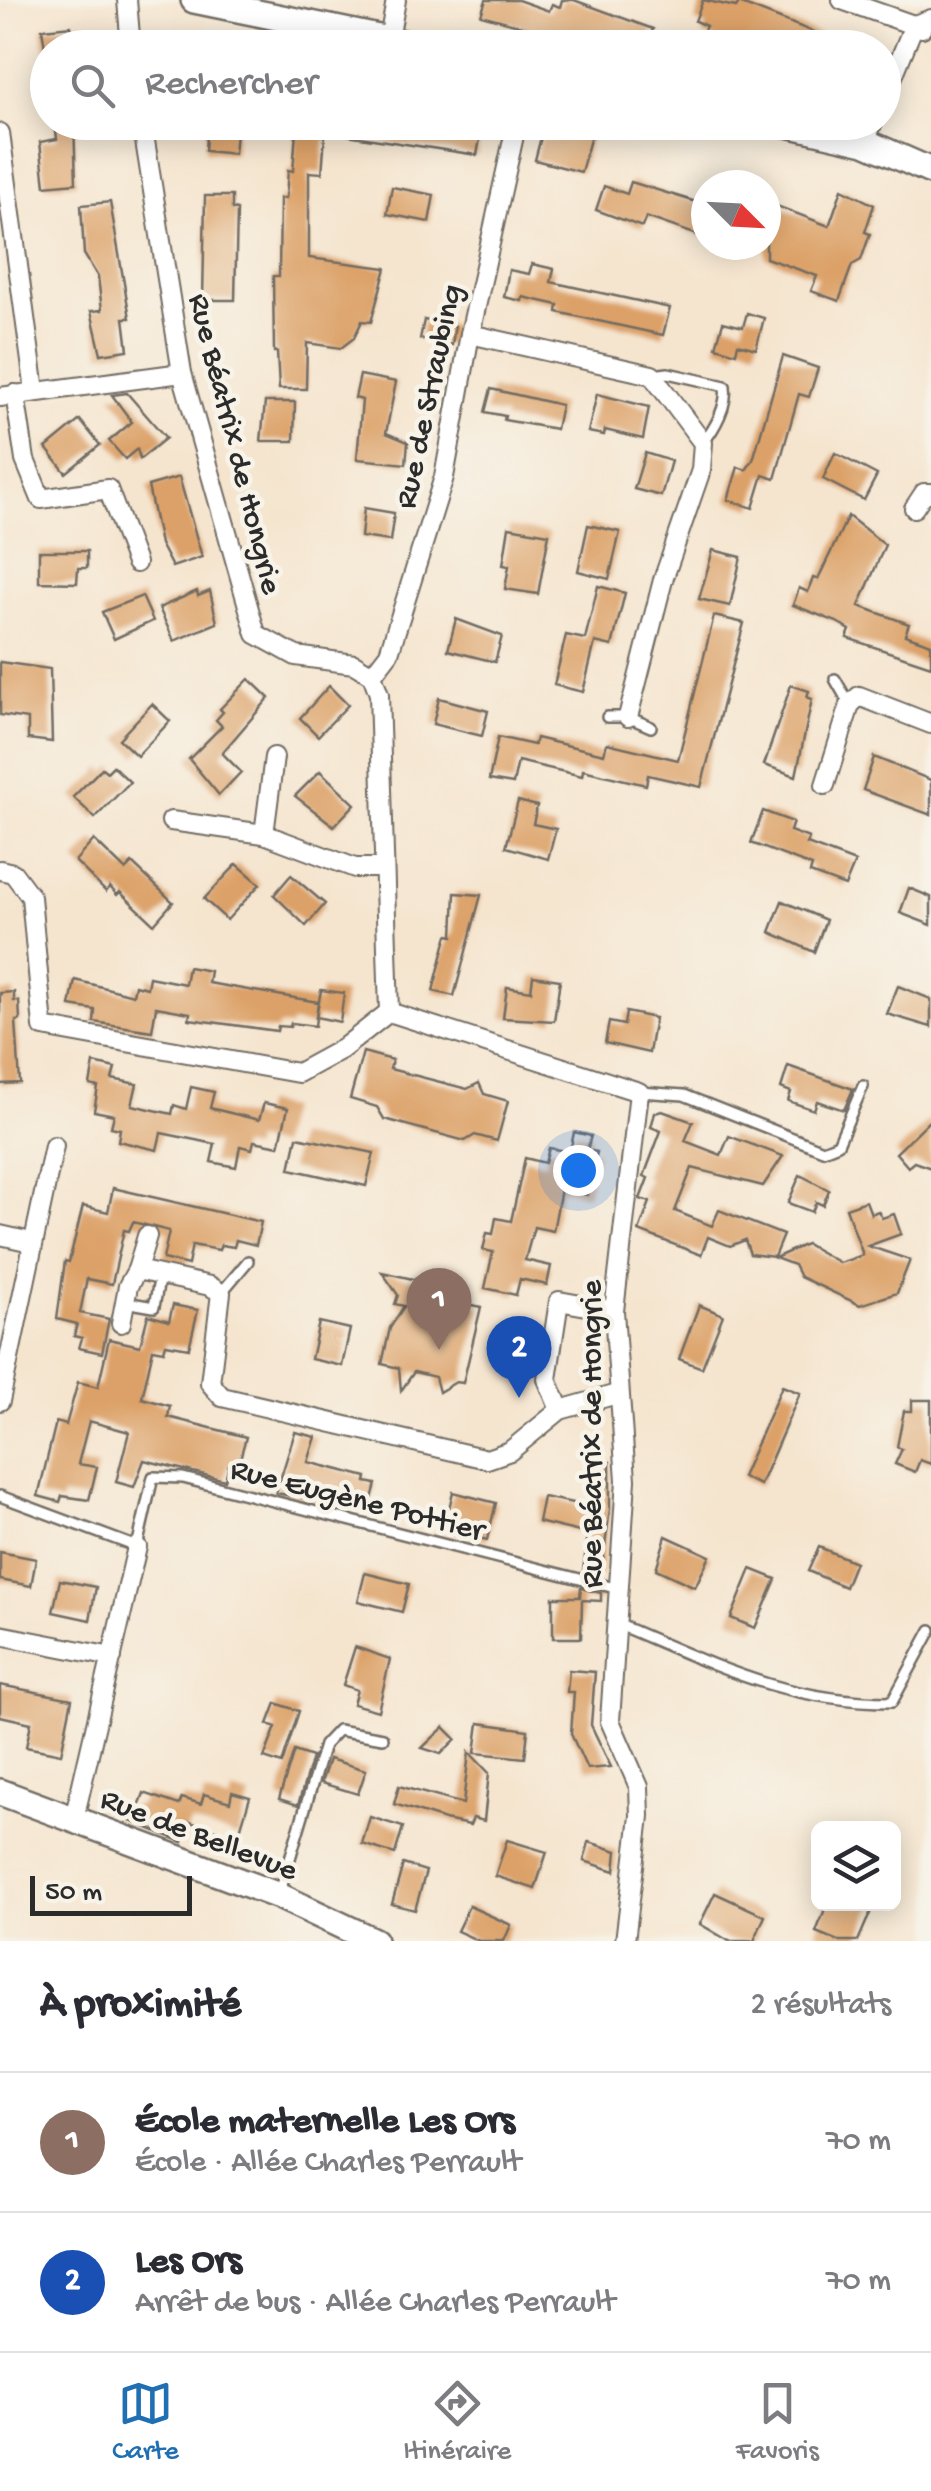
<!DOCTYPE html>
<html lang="fr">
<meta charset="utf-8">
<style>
body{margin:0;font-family:"Gochi Hand",sans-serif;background:#f2f2f3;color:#2b2b33}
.controls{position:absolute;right:30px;bottom:30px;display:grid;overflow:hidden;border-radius:15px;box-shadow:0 5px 25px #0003}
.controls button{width:90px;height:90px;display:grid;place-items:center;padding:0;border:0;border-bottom:2px solid #e1e1e2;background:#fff;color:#2b2b33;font:50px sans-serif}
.compass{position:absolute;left:691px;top:170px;width:90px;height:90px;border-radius:50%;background:#fff;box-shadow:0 5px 25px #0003;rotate:114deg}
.scale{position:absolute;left:30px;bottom:25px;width:162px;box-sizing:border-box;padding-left:10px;border:5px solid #2b2b2b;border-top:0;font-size:28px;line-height:35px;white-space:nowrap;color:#2b2b2b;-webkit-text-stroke:8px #f7f3e8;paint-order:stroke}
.you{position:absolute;left:578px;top:1170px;width:35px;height:35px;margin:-25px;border:8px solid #fff;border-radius:50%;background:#1a73e8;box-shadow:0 0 0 15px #1a73e833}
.badge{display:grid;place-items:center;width:65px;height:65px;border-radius:50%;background:#1f6fb2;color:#fff;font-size:32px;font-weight:700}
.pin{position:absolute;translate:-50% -82px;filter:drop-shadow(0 2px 5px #0008)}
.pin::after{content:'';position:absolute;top:52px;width:35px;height:30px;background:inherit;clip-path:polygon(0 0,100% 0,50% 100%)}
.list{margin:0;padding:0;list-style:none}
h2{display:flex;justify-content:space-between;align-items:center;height:130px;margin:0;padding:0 40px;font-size:42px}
h2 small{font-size:32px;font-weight:400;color:#7c7c81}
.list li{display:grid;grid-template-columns:65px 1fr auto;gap:30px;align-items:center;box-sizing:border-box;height:140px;padding:0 40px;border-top:2px solid #e1e1e2}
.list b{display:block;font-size:38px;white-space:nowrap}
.list p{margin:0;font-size:32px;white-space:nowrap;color:#7c7c81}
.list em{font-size:32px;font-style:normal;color:#7c7c81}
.icon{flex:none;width:55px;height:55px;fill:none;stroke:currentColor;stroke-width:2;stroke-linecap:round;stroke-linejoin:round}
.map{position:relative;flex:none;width:931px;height:1941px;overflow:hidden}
.search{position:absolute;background:#fff;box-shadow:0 5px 25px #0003;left:30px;right:30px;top:30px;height:110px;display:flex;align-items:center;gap:25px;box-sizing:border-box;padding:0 35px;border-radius:55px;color:#7c7c81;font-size:38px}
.sheet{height:410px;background:#fff}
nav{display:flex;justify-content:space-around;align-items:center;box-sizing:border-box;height:140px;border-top:2px solid #e1e1e2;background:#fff;font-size:28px;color:#7c7c81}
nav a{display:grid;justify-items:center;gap:5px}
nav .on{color:#1f6fb2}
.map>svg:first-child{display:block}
</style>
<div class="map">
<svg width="931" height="1941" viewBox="0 0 931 1941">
<rect width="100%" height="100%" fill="#f7f3e8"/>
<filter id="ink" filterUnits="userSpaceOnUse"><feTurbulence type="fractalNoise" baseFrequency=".01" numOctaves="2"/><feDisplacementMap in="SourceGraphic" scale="20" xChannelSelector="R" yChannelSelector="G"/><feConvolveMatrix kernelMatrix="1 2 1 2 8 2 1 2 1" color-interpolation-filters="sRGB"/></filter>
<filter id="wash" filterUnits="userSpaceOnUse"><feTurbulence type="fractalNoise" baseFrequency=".0048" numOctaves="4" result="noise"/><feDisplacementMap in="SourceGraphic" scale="40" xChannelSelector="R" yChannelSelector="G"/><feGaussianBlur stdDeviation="2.25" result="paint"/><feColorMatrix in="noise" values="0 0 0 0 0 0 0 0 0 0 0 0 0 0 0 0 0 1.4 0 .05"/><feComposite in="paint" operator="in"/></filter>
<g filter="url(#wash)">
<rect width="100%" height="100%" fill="#f5e5cf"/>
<g id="blocks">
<g fill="#dca167">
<path d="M486,0H518L549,11L552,4L560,7L562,0H574L653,29L647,48H603L481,15Z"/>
<path d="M703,0L736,7L739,3L855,48H742L702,35L706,26L695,21Z"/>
<path d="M71,26L73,48H45L42,29Z"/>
<path d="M55,122H74L76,183L45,186L40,142L57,139Z"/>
<path d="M207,122H237L234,154L205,151Z"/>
<path d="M328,122H425L482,128L477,155L327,132Z"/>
<path d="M545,122L594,125L581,172L535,160Z"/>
<path d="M296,131L325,136L322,173L309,172V258L386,268L371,322L362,321L354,338L341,348L307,343L306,389H279L277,352H274L273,276H279L280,198H286L288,170L293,171Z"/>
<path d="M631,182L706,205V238L646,217L642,227L596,210L604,186L627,194Z"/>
<path d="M392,187L434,195L429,222L387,214Z"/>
<path d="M842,189L874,205L865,232L870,234L861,260L852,265L839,301L811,291L817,276L766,258V236L777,206L829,226Z"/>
<path d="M205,196H232V209L237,210L235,300H203Z"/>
<path d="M110,202L130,318H124L128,350L101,354L91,311L102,310L98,277L84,254L81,205Z"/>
<path d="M532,264L554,269L551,282L670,308L663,335L557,312L558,305L523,297L522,301L504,297L509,270L529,274Z"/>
<path d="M747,313L764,318L756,349L738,344L736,353L716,347L723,322L743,327Z"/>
<path d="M424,320L455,326L452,345L420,339Z"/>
<path d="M783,356L818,368L809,397L799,394L775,479L763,475L753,508L728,500L738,467L746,470L753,460Z"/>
<path d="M360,375L396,382L386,433L408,442L406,464L357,459L362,400L355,398Z"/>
<path d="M491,389L561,405L556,429L504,420L505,416L485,412Z"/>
<path d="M127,393L166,438L140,459L137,449L125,459L109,441L132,422L112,395Z"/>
<path d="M597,394L649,407L643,439L605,430L604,435L588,432Z"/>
<path d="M265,402H295L294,441H261Z"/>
<path d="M80,420L100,445L66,473L46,448Z"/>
<path d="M645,453L671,461L661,496L634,489Z"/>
<path d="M835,453L877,475L864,500L823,479Z"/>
<path d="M179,477L202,557L172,567L160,544L148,486Z"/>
<path d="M364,508L394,513L390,541L361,537Z"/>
<path d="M848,516L885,545L859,606L909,624L905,635L931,644V666L847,638L850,630L837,622L793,605L799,588L808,592L813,578L818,579Z"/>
<path d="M588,525L620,532L609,579L578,571Z"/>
<path d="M509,527L549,534L538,594L505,589L509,566L503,565Z"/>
<path d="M713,550L741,557L730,606L699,599Z"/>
<path d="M39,551H87V568H78L77,583L39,582Z"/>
<path d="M598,586L625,593L612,646L595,642L583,692L554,685L566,635L585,639Z"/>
<path d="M197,591L198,596L210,591L217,623L174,641L159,608Z"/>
<path d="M142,596L153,621L114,639L102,612Z"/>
<path d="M714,616L744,623L701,787L648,775L646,785L583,770L582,776L518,761L513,784L489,780L498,737L534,745L536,738L604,754L607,743L678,760Z"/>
<path d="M456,619L502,636L495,662L448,650Z"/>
<path d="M0,662L50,669L52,742L28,739V719L0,715Z"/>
<path d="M249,679L269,698L222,753L241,772L219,795L189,759L222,726L216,720L223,712L220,709Z"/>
<path d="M791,685L809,691L807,697L812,699L796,776L764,765Z"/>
<path d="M329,686L348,705L318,736L300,718Z"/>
<path d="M439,698L488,711L482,736L433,724Z"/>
<path d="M152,704L170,721L137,756L119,739Z"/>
<path d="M874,757L931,780V815L863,790Z"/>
<path d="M113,766L130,782L95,818L73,797L102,768L107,772Z"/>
<path d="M320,771L355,804L334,826L295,796Z"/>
<path d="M518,801L537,806L533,824L556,829L548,859L506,847Z"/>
<path d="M763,811L793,822L790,831L809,838L807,844L855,862L845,886L810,873L812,866L751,843Z"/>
<path d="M94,840L125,870L132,863L173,902L154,924L120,892L117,895L110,887L106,892L75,861Z"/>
<path d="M237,864L260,884L227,920L204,899Z"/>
<path d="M291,875L325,904L306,926L274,895Z"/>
<path d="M909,888L931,897V925L900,913Z"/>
<path d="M455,893L481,895L454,996L433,991L445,945L448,935L453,936Z"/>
<path d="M782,901L826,920L814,952L770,932Z"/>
<path d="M188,967L210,971L208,983L318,1002L315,1026L291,1023L290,1027L278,1026L277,1031L189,1019L190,1013L156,1007L152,1031L94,1022L95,1010L70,1006L75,980L133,995L135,985L147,988L149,977L185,984Z"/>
<path d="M533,976L560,980L554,1021L503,1018L507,987L531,991Z"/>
<path d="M898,986L931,999V1027L887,1014Z"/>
<path d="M321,990L344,993L340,1022L316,1017Z"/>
<path d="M14,992V1001H19L20,1020L16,1021L20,1083L0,1084V993Z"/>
<path d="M626,1012L655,1018L649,1053L605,1043L609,1022L624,1025Z"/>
<path d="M363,1052L392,1060L390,1069L467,1089L479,1083L484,1094L508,1101L497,1141L475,1135L465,1141L384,1119L377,1107L350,1099Z"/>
<path d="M94,1063L115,1068L112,1079L137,1084L132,1105L172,1114L174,1105L186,1109L191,1087L214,1092L210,1108L259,1120L264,1103L288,1108L279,1146L254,1141L252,1149L240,1146L236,1167L211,1162L215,1144L161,1133L157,1150L118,1141L120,1129L111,1127L114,1115L94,1111L98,1087L90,1085Z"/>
<path d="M788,1066L853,1089L844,1110L817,1101L814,1110L788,1101L791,1092L781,1088Z"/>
<path d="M662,1111L693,1122L685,1141L721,1155L729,1136L783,1156L763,1186L692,1168L675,1211L712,1226L719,1210L783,1235L774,1257L750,1254L745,1240L730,1246L708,1237L701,1255L639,1231L650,1202L640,1199L648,1178L644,1176L661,1131L651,1127L655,1113Z"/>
<path d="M931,1119V1168L914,1162L908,1167L896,1153Z"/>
<path d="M574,1132L591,1136L587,1150L597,1152L587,1195L561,1189L553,1231L534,1227L525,1260L551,1266L547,1285L520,1279L516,1295L485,1288L493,1252L483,1250L487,1233L493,1234L496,1218L511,1221L525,1158L545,1163L549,1148L570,1152Z"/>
<path d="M297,1137L374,1153L366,1186L290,1169Z"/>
<path d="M800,1175L829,1190L823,1205L816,1202L812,1212L788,1203Z"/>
<path d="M113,1188L261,1222L256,1245L236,1240L234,1247L221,1245L219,1250L192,1245L188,1265L163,1259L169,1231L133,1222L129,1231L124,1230L112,1284L87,1279L80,1313L109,1319L102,1353L79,1348L82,1338L74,1336L77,1324L57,1319L65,1261L69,1262L83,1206L108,1212Z"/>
<path d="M866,1201L871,1214L878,1211L882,1218L894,1214L901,1234L868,1246L910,1260L897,1293L860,1305L800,1277L794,1265L775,1258L806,1244L840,1263L863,1255L846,1208Z"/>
<path d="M382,1272L430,1283L427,1295L481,1307L463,1383L456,1382L439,1392L435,1377L414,1372L401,1391L399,1368L382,1364L390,1328L404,1306L395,1304L398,1295Z"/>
<path d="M173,1305L198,1310L189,1348L166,1344L164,1351L153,1349L142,1398L170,1406L168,1417L246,1437L238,1466L229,1464L225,1480L144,1460L134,1487L116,1482L129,1432L89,1421L78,1464L97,1467L89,1500L62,1496L60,1502L38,1496L56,1422L66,1425L78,1382L98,1387L109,1339L140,1346L148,1315L169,1321Z"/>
<path d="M699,1305L723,1315L702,1368L679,1359Z"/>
<path d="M319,1322L350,1329L342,1366L311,1359Z"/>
<path d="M782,1386L800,1393L760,1485L742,1477Z"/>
<path d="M912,1400H931V1464L920,1460L915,1472L895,1464L902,1449L897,1447L904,1411H912Z"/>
<path d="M295,1432L316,1437L308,1462L367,1477L366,1482L376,1484L369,1510L276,1493Z"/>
<path d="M595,1462H610V1509L601,1576L583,1571L588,1534L538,1522L543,1497L593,1507Z"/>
<path d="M453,1492L496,1503L487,1540L444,1529Z"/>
<path d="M666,1536L710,1556L695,1587L656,1569Z"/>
<path d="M819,1547L855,1562L845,1587L808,1571Z"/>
<path d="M0,1552L36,1559L31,1586L0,1580Z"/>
<path d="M751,1569L776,1579L755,1628L731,1618Z"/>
<path d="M365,1573L409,1584L402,1612L358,1601Z"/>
<path d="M60,1580L96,1587L90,1620L53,1612Z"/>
<path d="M581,1588L601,1593V1601L582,1600L581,1638H553V1597H580Z"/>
<path d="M355,1647L390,1659L378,1711L353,1704L357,1690L343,1685Z"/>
<path d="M569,1670L595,1672L591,1725L611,1767L587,1769L571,1734L574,1692H567Z"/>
<path d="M0,1685L72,1699L61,1754L26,1747L31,1723L0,1716Z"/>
<path d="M276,1703L299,1711L282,1764L264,1758L276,1727L268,1724Z"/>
<path d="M479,1723L528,1730L525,1758L475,1753Z"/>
<path d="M444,1727L456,1739L441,1754L422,1748Z"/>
<path d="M294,1751L312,1757L298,1805L279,1799Z"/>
<path d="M469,1752L489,1773L484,1821L473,1818L470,1825L445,1820L394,1804L399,1786L463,1804Z"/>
<path d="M329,1759L366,1770L358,1794L321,1783Z"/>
<path d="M232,1792L250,1797L238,1837L190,1822L183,1842L113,1814L140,1804L144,1793L179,1805L182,1798L201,1804L204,1794L230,1802Z"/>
<path d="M370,1817L403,1827L395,1854L362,1844Z"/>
<path d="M507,1840L547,1852L535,1889L495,1876Z"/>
<path d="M589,1842L617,1851L615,1871L584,1861Z"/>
<path d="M403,1864L426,1871L415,1910L392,1904Z"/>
<path d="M715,1893L765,1916L754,1941H729L700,1924Z"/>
<path d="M827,1904H874L858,1941H838L816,1932Z"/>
<path d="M469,1906L511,1925L504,1941H479L457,1931Z"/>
</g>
</g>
</g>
<g filter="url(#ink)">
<use href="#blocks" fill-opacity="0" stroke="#726c64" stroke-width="2.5"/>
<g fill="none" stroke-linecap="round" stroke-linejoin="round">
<g stroke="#726c64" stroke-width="14">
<g id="lane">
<path d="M653,375L668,373L725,386C728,405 715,428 703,443"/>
<path d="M835,679L850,705"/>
<path d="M607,717H628L651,727"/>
<path d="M639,1092L684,1095L823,1150L838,1144L863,1086"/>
<path d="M221,1293L248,1261"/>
<path d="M125,1302L154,1307L160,1275"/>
<path d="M0,1496L137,1547L153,1477L183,1478L619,1589"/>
<path d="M617,1624C715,1665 783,1702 892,1702L931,1630"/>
<path d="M279,1895L324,1745L338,1730L383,1738"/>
</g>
</g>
<g stroke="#726c64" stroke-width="22">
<g id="street">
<path d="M127,0L131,48"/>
<path d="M842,0L922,28"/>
<path d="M389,40L396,0"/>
<path d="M884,98L914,25L931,19"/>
<path d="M142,122L182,373L256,634L296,656L354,664L372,675L379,694L389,1012"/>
<path d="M0,133L35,391"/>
<path d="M865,142L873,122"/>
<path d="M470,334L652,375L703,443L701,470L663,580L628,717"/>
<path d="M15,394L25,460L41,499L108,489L136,563"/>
<path d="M0,397L182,373"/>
<path d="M914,508L924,493H931"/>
<path d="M372,675L389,653L444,477L470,334L517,122"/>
<path d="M825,785L850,705L859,696L931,724"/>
<path d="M171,821L264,834L355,868H381"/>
<path d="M264,834L274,757"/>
<path d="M0,870L13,873L31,897L43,1027L298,1073L342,1049L389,1012"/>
<path d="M389,1012L639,1092L614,1311L626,1480L610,1721L639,1787L640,1816L625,1941"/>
<path d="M0,1235L31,1242"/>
<path d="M147,1236L137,1270L210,1286L221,1293L210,1383L222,1397L487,1459L510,1451L560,1410L617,1394"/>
<path d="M121,1323L128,1286L137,1270"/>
<path d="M0,1401L54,1146"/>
<path d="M560,1410L547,1379L559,1301L614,1311"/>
<path d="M0,1635L112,1657"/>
<path d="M74,1819L137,1547"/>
</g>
</g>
<g stroke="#726c64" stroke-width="30">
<g id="secondary">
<path d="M194,0L427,48"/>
<path d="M778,122L865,142L931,171"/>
<path d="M0,1792L279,1896L374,1941"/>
</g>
</g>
<use href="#lane" stroke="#fff" stroke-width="9"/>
<use href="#street" stroke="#fff" stroke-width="18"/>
<use href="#secondary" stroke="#fff" stroke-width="25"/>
</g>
</g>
<g text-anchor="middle" stroke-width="9" stroke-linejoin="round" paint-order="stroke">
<g font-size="32" fill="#2b2b2b" stroke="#f7f3e8">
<text transform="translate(426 396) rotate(-78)" y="11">Rue de Straubing</text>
<text transform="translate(238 443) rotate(76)" y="11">Rue Béatrix de Hongrie</text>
<text transform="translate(589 1434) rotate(-90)" y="11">Rue Béatrix de Hongrie</text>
<text transform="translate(358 1497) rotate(14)" y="11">Rue Eugène Pottier</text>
<text transform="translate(200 1832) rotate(21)" y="11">Rue de Bellevue</text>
</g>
</g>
</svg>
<div class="controls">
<button><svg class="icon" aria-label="layers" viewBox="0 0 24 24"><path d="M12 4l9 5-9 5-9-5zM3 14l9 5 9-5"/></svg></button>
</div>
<svg class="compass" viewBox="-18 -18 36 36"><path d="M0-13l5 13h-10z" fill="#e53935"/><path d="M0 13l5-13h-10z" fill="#7c7c81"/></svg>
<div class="scale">50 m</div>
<div class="you"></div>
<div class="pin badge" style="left:439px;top:1350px;background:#8d6e63">1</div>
<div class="pin badge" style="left:519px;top:1398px;background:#1a4fb4">2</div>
<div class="search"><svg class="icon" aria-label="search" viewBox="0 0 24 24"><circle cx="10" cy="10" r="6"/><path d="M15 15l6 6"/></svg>Rechercher</div>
</div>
<section class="sheet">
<h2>À proximité<small>2 résultats</small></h2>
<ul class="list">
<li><span class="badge" style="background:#8d6e63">1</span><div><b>École maternelle Les Ors</b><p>École · Allée Charles Perrault</p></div><em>70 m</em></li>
<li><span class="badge" style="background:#1a4fb4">2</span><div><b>Les Ors</b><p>Arrêt de bus · Allée Charles Perrault</p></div><em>70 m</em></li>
</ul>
</section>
<nav>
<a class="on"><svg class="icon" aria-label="map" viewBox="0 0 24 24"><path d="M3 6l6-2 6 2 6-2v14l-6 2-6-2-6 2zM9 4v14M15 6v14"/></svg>Carte</a>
<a><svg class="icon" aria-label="directions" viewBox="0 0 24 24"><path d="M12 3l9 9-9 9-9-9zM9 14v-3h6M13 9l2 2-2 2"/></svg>Itinéraire</a>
<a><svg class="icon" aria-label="saved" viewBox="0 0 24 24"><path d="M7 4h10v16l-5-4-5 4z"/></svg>Favoris</a>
</nav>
